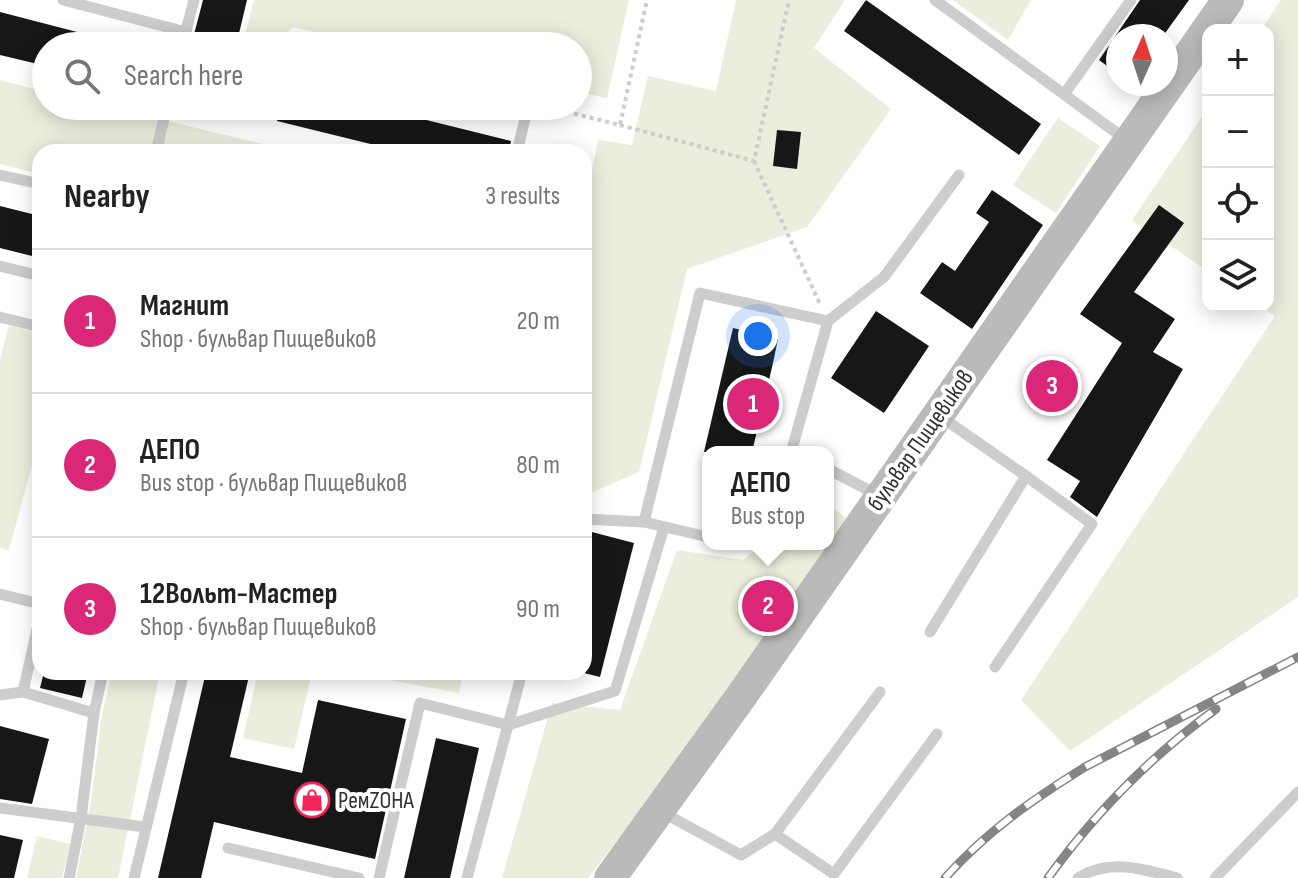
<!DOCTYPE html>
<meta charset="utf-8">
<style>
body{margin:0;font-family:"Sofia Sans Condensed",sans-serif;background:#f6f6f6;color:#222}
.controls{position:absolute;right:24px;top:24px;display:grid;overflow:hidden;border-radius:16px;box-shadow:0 4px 20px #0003}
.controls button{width:72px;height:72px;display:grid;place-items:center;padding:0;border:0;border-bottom:2px solid #e0e0e0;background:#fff;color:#222;font:40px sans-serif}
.compass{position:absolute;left:1106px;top:24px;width:72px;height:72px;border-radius:50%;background:#fff;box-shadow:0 4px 20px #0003;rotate:3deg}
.you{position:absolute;left:758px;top:336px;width:28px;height:28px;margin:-20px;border:6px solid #fff;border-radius:50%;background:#1a73e8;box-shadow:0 0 0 12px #1a73e833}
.badge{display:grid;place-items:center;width:52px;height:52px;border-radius:50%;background:#db2777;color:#fff;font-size:26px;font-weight:700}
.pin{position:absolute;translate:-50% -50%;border:4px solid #fff;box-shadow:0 2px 8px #0006}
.popup{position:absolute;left:702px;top:446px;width:132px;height:104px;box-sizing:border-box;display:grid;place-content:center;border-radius:16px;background:#fff;filter:drop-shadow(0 2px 6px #0005);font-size:26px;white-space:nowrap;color:#767676}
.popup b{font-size:30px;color:#222}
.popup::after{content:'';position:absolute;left:50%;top:100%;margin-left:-16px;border:16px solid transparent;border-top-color:#fff}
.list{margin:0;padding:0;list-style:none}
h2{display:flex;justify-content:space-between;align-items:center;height:104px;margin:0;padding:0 32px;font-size:34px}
h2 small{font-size:26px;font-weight:400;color:#767676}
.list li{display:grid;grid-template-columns:52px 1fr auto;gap:24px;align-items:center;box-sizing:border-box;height:144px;padding:0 32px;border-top:2px solid #e0e0e0}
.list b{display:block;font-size:30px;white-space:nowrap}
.list p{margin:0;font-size:26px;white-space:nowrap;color:#767676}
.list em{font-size:26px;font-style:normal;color:#767676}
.icon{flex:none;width:44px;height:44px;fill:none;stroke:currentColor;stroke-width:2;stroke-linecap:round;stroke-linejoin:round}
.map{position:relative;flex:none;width:1298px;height:878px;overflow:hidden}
.search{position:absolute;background:#fff;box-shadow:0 4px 20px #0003;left:32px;top:32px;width:560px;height:88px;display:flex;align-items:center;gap:20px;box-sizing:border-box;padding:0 28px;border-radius:44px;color:#767676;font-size:30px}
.panel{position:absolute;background:#fff;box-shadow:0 4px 20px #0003;left:32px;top:144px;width:560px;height:536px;border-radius:24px}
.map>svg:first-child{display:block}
</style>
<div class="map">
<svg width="1298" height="878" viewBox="0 0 1298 878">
<rect width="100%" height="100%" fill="#fff"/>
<g fill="#e9eedd">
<path d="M254,0H629L607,98L578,92V46H376L293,27L271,46H242Z"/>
<path d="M736,0H845L814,48L891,109L807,227L687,269L639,472L584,496V213L598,140L632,145L648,76L716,91Z"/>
<path d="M953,0H1031L1008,40Z"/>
<path d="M1281,0H1298V597L1070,751L1021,700L1275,316L1260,306H1268V30H1261Z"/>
<path d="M0,80L46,92V106H106L295,152H40V174L0,164Z"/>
<path d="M1208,108V271L1132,220Z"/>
<path d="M1058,118L1100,146L1056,213L1013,185Z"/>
<path d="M9,325L40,334V435L9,550L0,548V360Z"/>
<path d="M828,504L846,518L668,775L588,878H502L552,703L620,710L677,550L743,560L764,544H828Z"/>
<path d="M112,672H160L118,878H76L91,802L102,714Z"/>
<path d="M258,672H312L294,749L243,738Z"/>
<path d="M347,672H463L459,693Z"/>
<path d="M37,836L70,844L62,878H27Z"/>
</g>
<g fill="#171717">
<path d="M203,0H247L236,46H191Z"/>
<path d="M866,0L1041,124L1019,155L844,31Z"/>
<path d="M1140,0H1189L1163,36H1118V74L1099,60Z"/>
<path d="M0,12L108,40L107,46H46V66L0,55Z"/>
<path d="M281,106H370L511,141L509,152H403L277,121Z"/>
<path d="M777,130L801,132L797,169L773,166Z"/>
<path d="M992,190L1043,225L972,329L920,293L942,262L955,271L989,222L976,213Z"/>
<path d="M1159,205L1184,223L1134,292L1175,319L1153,352L1183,369L1097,517L1070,497L1080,481L1047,460L1122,343L1080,314Z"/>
<path d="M0,206L40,216V258L0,248Z"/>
<path d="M876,311L929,346L884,413L831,378Z"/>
<path d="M733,328L778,339L773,363L752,452H704Z"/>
<path d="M588,531L634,543L600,677L584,673V549Z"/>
<path d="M44,672H88L82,698L40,688Z"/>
<path d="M206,672H250L230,757L302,773L318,700L406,719L375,859L214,822L201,878H158Z"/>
<path d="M0,726L49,739L32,804L0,799Z"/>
<path d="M436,738L479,748L450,878H404Z"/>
<path d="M0,835L23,840L14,878H0Z"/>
</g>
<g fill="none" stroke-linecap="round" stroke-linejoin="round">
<g stroke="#cdcdcd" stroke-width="4" stroke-dasharray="4 4" stroke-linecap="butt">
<path d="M543,106L620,125L647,0"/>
<path d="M620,125L754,161L789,0"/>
<path d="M754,161L820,304"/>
</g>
<g stroke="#cdcdcd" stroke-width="11">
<path d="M63,0L186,32"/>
<path d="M935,0L1125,139"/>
<path d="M182,46L194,0"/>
<path d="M293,46H294"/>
<path d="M1065,93L1131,0"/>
<path d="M156,152L167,106"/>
<path d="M517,152L528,106"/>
<path d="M0,175L40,184"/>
<path d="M0,266L40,276"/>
<path d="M0,317L40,327"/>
<path d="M797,452L792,449L828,321L884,277L959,175"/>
<path d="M828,469L880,496"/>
<path d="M584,519L644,522L708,537"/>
<path d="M644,522L700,293L828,321"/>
<path d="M740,544H741"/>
<path d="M0,594L40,604"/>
<path d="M40,616L23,692L94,713L103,672"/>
<path d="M930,632L1026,476L940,416"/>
<path d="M995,667L1092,524L1026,476"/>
<path d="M0,695L23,692"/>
<path d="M508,725L615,691L664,527"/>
<path d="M508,725L522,672"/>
<path d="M0,808L145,827"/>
<path d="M660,811L741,855L775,834L834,874L937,734"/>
<path d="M775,834L880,692"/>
<path d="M228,848L359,878"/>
<path d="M69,878L81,818L94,713"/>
<path d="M134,878L184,672"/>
<path d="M379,878L420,703L508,725L467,878"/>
<path d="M1078,878C1109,858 1144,869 1177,878"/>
<path d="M1215,878L1298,792"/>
</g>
<path stroke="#bababa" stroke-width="32" d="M610,878L740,698L1228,0"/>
<g stroke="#858585" stroke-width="9">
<g id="rail">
<path d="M945,878C987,831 1032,800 1085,767L1298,657"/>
<path d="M1048,878C1095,813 1151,756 1216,709"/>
</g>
</g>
<use href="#rail" stroke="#fff" stroke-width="6" stroke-dasharray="18" stroke-linecap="butt"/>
</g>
<defs>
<g id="shop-ring" transform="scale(1.8)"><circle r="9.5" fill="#fff" stroke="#f42458" stroke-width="1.5"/><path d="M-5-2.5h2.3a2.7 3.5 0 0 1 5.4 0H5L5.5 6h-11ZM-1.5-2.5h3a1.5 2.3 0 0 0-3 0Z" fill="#f42458"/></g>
</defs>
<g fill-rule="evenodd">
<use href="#shop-ring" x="312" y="800"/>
</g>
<g text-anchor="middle" stroke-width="8" stroke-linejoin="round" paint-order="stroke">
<g font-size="24" fill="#303030" stroke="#fff">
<text transform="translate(920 440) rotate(-55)" y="8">бульвар Пищевиков</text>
</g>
<g font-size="24" fill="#303030" stroke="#fff" text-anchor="start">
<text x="338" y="808">РемZОНА</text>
</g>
</g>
</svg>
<div class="controls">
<button>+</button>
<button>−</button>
<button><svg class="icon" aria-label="locate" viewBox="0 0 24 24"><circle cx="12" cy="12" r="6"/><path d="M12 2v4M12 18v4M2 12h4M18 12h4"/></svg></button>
<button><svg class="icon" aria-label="layers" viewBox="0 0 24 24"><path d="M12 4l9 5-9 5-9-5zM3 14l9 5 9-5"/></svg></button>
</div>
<svg class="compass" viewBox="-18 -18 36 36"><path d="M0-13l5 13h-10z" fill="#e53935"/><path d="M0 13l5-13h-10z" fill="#767676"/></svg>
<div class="you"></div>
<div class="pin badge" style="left:753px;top:404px">1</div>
<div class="pin badge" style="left:768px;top:606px">2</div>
<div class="popup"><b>ДЕПО</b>Bus stop</div>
<div class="pin badge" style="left:1052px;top:386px">3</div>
<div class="search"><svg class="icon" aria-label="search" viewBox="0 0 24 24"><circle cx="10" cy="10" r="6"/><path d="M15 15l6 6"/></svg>Search here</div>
<section class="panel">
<h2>Nearby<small>3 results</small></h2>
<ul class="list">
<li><span class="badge">1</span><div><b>Магнит</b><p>Shop · бульвар Пищевиков</p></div><em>20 m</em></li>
<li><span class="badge">2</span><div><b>ДЕПО</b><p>Bus stop · бульвар Пищевиков</p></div><em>80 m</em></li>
<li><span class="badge">3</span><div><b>12Вольт-Мастер</b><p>Shop · бульвар Пищевиков</p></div><em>90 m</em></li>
</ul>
</section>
</div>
